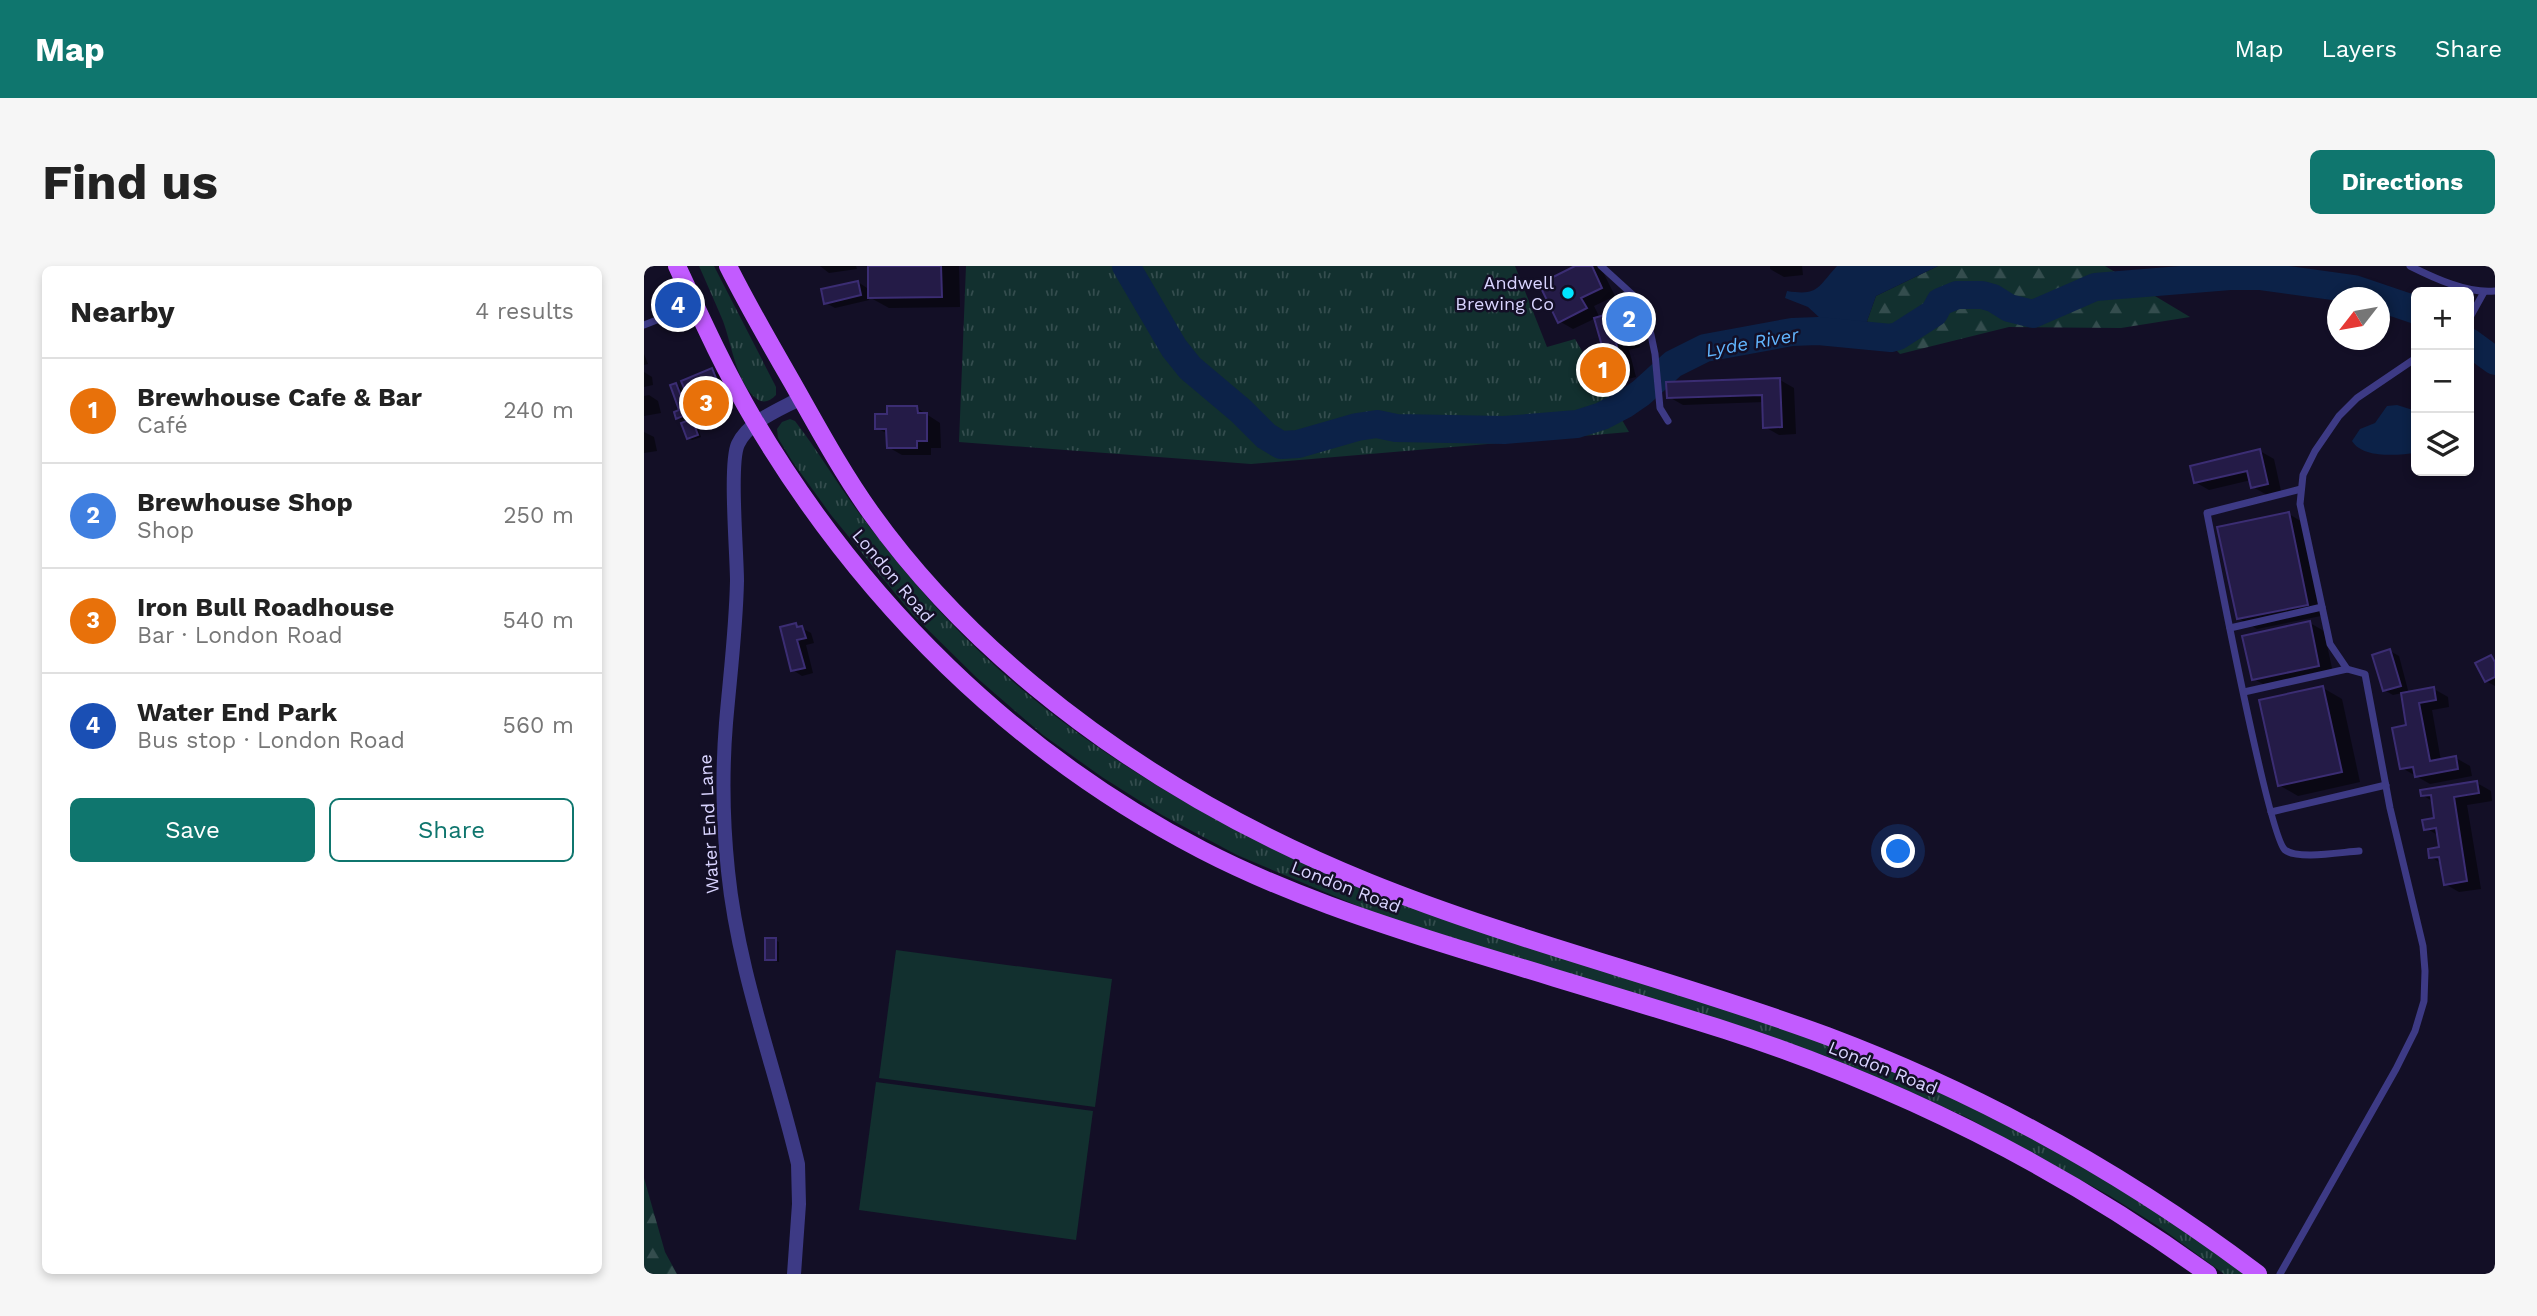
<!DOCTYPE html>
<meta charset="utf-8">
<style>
body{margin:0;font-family:"Work Sans",sans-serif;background:#f6f6f6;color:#222}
.controls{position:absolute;right:21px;top:21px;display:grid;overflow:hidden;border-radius:10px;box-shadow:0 4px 10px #0003}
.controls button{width:63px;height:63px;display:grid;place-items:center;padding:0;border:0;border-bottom:2px solid #e0e0e0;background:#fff;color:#222;font:35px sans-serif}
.compass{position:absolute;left:1683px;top:21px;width:63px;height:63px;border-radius:50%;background:#fff;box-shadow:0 4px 10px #0003;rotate:239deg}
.you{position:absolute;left:1255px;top:586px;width:24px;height:24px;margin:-18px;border:5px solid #fff;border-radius:50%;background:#1a73e8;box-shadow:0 0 0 10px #1a73e833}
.badge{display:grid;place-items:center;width:46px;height:46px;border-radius:50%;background:#0f766e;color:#fff;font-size:23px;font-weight:700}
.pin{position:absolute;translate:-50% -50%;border:4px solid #fff;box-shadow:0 2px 7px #0006}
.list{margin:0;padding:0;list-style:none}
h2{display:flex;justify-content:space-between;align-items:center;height:91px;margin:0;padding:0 28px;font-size:30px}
h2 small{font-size:23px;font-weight:400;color:#767676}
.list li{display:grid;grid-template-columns:46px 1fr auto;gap:21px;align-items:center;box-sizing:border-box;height:105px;padding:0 28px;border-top:2px solid #e0e0e0}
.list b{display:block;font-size:26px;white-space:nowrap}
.list p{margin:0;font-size:23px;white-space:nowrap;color:#767676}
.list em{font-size:23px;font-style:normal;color:#767676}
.actions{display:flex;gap:14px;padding:21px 28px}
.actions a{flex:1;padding:16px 0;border:2px solid #0f766e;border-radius:10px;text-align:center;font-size:24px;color:#0f766e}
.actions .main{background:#0f766e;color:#fff}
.icon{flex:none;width:38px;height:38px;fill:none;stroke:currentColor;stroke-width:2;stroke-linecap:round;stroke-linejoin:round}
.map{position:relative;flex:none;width:1851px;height:1008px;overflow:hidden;border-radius:10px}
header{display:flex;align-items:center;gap:42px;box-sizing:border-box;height:98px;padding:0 35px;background:#0f766e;color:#fff}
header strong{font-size:33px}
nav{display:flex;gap:38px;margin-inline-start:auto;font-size:24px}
.intro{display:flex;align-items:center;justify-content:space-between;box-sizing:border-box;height:168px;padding:0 42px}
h1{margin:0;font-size:49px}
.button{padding:18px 32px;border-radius:10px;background:#0f766e;color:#fff;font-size:24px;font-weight:700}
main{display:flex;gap:42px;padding:0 42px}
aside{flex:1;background:#fff;border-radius:10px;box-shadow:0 4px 10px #0003}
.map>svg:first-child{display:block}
</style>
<header>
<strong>Map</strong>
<nav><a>Map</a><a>Layers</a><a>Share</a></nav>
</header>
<div class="intro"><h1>Find us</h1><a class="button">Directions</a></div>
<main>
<aside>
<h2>Nearby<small>4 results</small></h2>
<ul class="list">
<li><span class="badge" style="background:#e8710a">1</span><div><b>Brewhouse Cafe &amp; Bar</b><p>Café</p></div><em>240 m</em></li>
<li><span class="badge" style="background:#3f7fe0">2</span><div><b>Brewhouse Shop</b><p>Shop</p></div><em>250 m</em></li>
<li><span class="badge" style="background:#e8710a">3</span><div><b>Iron Bull Roadhouse</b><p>Bar · London Road</p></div><em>540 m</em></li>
<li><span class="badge" style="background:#1a4fb4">4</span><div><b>Water End Park</b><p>Bus stop · London Road</p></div><em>560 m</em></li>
</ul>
<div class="actions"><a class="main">Save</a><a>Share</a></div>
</aside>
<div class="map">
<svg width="1851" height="1008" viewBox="0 0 1851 1008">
<defs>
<pattern id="grass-tufts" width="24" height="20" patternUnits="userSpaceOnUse" patternTransform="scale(1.75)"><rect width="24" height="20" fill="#12302f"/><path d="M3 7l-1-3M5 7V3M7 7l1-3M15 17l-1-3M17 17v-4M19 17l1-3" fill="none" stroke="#344d4e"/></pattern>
<pattern id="forest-firs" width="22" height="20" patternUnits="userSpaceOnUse" patternTransform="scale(1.75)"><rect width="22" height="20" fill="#12302f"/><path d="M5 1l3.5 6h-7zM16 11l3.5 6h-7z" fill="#344d4e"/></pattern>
</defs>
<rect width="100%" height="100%" fill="#130f26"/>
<g fill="url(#grass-tufts)">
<path d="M55,0H70L132,121V129C126,135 120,138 113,133C93,119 87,76 79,55C71,36 63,18 55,0Z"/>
<path d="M322,0H871L903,81L931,73L985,166L607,198L315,176Z"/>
<path d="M146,153L151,155C174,185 193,217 215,247C242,283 272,320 303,353C418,474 567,560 720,623L1112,752L1247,803L1319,836L1398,877L1524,951L1601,1008H1580L1517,962L1466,930L1324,852L1238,813L1179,789L1110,766L733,648L593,589L518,549L458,511L399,469L333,412L268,348L187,249L148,195L134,172L133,163L138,156Z"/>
</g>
<g fill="url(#forest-firs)">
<path d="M1294,0H1461L1546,51L1477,62L1365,61L1256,88L1223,55L1232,30Z"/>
<path d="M0,912L21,986L33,1008H0Z"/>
</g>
<g fill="#12302f">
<path d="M252,684L468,713L451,841L235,812Z"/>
<path d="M232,816L449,845L432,974L215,944Z"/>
</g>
<g fill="#0c2248">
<path d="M1193,0H1294L1232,30L1222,58L1177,53L1164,41L1141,32L1143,25C1174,30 1173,22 1193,0Z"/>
<path d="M1753,139L1772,145V187C1754,189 1719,193 1708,175L1716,163L1731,157L1743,140Z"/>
</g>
<g fill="#0007">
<path d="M176,0H212L213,3L185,7Z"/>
<path d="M225,0H315L316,41L245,42L225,31V34L191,42L182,37L214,16L226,24Z"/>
<path d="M935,0H952L958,4L971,30L950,40L956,52L989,43L1003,51L1007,68L993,72L996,81L985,84L992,111L976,115L962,107L960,81L952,52L929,63L915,55Z"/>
<path d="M1126,0H1158L1159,9L1140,11L1126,3Z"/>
<path d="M0,88L4,98L0,99Z"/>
<path d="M67,104L76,109L82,122L77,124L86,147L70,153L49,140Z"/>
<path d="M0,106L8,111L9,119L0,121Z"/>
<path d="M1136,114L1150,122L1152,168L1135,169L1121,161L1120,136L1039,139L1025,131Z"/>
<path d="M32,119L36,121L47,150L37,154L33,151L37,145Z"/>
<path d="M5,129L14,135L17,147L0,150V130Z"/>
<path d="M273,142L296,157L297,182H287V189H258L244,181V168L233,162L245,149Z"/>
<path d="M48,155L52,157L57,171L48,174L44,172Z"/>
<path d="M0,166L10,171L13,185L0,187Z"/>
<path d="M1616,185L1630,193L1637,225L1623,229L1609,221L1607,214L1565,224L1551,216Z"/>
<path d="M1645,248L1663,259L1682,349L1613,363L1594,352Z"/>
<path d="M1666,357L1680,365L1689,407L1624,421L1610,413Z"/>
<path d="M152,359L167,367L170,377L162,379L169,407L158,410L149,404Z"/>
<path d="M1746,385L1755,390L1765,428L1790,423L1804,431L1805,441L1788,444L1797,495L1812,492L1826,500L1828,510L1786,518L1758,502L1764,461L1758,427L1749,429L1740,424Z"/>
<path d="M1847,391L1851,393V420L1842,415Z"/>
<path d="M1679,422L1698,433L1716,516L1654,530L1635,519Z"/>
<path d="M1833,517L1847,525L1848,535L1823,539L1837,623L1815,626L1801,618L1798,598L1787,591L1797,583L1795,570L1782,562L1792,553L1790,536L1778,529Z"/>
<path d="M131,674L135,676V696L123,693Z"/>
</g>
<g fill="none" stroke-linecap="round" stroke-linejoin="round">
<g stroke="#0c2248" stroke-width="28">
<path d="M482,0L530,82L546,102L597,145L622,170L637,179L654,178L713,161L733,158L752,162L860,164L933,158L958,150L981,138L997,127L1029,98L1061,82L1148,66L1174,65L1247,72L1254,70L1290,47L1296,36L1313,29H1338L1349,32L1365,42L1389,48L1451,21L1586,10H1615L1710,23L1772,44"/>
<path d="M1825,76L1851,95"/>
</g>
</g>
<g fill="#241b47" stroke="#3b2d73" stroke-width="2">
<path d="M224,0H297L298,31L224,32Z"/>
<path d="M931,0H948L958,22L937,32L943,42L914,57L895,18Z"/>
<path d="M214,15L217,29L180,38L177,23Z"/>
<path d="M989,41L994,61L980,65L983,74L972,77L979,103L960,108L953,81L958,80L950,52Z"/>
<path d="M68,102L74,117L69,119L78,142L60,149L55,138L48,141L37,115Z"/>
<path d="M1136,112L1138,161L1119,162L1118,129L1023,132L1022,116Z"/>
<path d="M32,117L44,148L32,153L30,146L35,144L26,119Z"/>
<path d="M243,140H273L274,147H283V175H273V182H243L242,163H231V148H243Z"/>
<path d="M48,153L54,169L43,173L37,157Z"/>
<path d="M1616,183L1624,218L1607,222L1603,205L1550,217L1546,200Z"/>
<path d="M1645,246L1664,339L1593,353L1573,261Z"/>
<path d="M1666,355L1675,400L1608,414L1598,370Z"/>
<path d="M152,357L153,361L158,360L162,372L153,374L161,402L147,405L136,361Z"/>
<path d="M1746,383L1757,420L1739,425L1728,389Z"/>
<path d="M1847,389L1851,396V411L1841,416L1831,397Z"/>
<path d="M1679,420L1698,506L1634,520L1615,434Z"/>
<path d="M1790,421L1792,434L1775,437L1786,495L1812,490L1814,503L1771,511L1769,501L1756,503L1748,462L1762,459L1757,427Z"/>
<path d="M1833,515L1835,527L1810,531L1823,615L1800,619L1795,591L1785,592L1784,583L1795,581L1792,562L1780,564L1778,554L1790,552L1787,529L1777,530L1776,524Z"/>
<rect x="121" y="672" width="11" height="22"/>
</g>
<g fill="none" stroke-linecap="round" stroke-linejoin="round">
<g stroke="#3d3a85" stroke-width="7">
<path d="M957,0L1001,40L1011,88L1016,142L1024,155"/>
<path d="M1766,0C1790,12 1824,28 1851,25"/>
<path d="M1825,53L1840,26"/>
<path d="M0,59L51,39"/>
<path d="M1657,223L1563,247C1571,288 1625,571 1641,584C1654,594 1698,586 1715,585"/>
<path d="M1586,362L1678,341"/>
<path d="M1600,426L1703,403"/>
<path d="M1627,546L1742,519"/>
<path d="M1636,1008L1752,803L1771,765L1780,735L1781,705L1779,680L1746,542L1721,408L1703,403L1686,378L1656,238L1659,209L1671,185L1695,150L1713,132L1772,92"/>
</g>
<path stroke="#3d3a85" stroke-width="14" d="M150,1008L155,938L154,898C131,801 94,705 84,605C79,557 78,506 82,457C86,410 92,363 93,315C93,288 85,197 94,178C105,155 135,144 157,132"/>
<g stroke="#c25bff" stroke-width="18">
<path d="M33,0C57,52 81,105 110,154C218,336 369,486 558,584C639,626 729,656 816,683C904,710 993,736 1081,764C1254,820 1416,901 1564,1008"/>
<path d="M84,0C104,40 126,78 148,116C173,160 197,205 227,247C272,310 329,369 389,419C490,503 603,567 724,616C872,676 1032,714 1183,770C1337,828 1483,909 1614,1008"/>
</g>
</g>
<circle fill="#00e5ff" stroke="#130f26" stroke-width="2.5" cx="924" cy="27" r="7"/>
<g text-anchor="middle" stroke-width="5" stroke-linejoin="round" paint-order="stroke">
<g font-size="18" fill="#d9d4ff" stroke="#130f26" text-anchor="end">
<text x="910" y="23">Andwell<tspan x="910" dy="21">Brewing Co</tspan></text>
</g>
<g font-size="18" fill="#d9d4ff" stroke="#130f26">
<text transform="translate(249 310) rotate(50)" y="6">London Road</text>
<text transform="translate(65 558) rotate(-93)" y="6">Water End Lane</text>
<text transform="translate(702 621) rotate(21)" y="6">London Road</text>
<text transform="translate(1239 802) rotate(22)" y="6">London Road</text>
</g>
<g font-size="19" font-style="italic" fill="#62b6ff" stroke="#130f26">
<text transform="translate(1108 76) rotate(-10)" y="7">Lyde River</text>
</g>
</g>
</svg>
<div class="controls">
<button>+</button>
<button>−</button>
<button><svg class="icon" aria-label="layers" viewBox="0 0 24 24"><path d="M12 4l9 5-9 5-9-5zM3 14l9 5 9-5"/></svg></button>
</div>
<svg class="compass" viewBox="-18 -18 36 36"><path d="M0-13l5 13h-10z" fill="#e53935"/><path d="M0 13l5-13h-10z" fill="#767676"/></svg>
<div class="you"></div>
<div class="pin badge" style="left:959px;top:104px;background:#e8710a">1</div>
<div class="pin badge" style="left:985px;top:53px;background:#3f7fe0">2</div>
<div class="pin badge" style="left:62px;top:137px;background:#e8710a">3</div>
<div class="pin badge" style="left:34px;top:39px;background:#1a4fb4">4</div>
</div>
</main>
